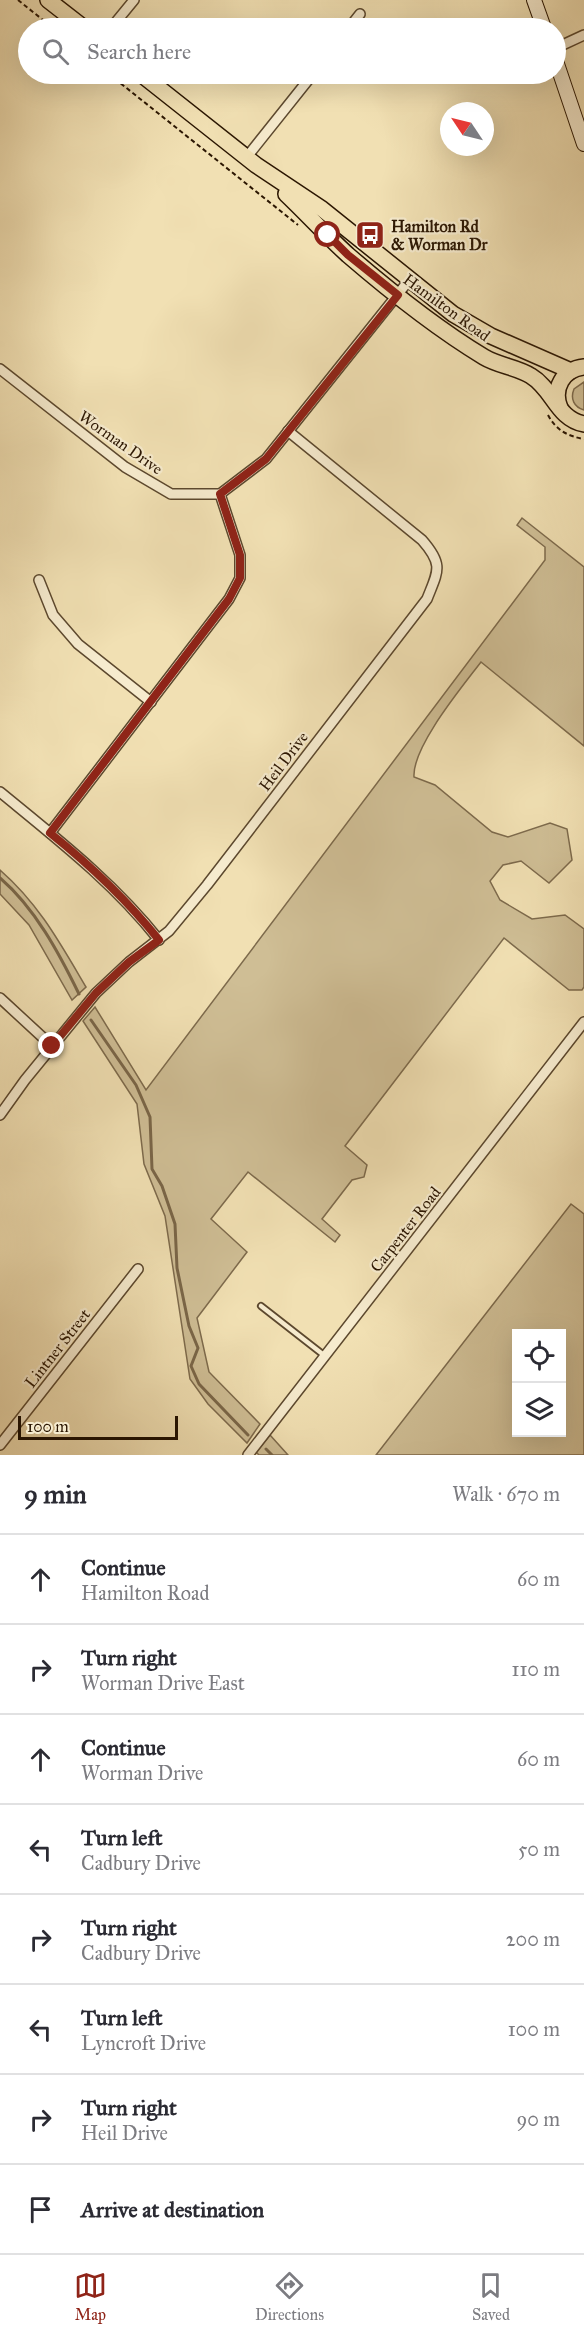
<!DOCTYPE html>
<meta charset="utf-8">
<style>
body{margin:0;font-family:"IM FELL Great Primer",serif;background:#f2f2f3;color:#2b2b33}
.controls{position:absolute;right:18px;bottom:18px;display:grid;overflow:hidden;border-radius:0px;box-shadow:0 6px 24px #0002}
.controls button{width:54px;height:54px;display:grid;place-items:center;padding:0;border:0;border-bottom:2px solid #e1e1e2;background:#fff;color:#2b2b33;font:30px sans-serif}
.compass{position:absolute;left:440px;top:102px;width:54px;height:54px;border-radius:50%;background:#fff;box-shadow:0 6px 24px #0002;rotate:305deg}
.scale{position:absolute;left:18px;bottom:15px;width:160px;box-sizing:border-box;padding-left:6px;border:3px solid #2b1602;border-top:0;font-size:16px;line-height:21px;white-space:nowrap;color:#2b1602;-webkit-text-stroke:4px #f6ebce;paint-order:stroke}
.stop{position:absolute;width:18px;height:18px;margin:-14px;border:4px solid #8f2418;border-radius:50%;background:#fff}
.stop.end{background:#8f2418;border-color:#fff;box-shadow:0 2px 6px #0008}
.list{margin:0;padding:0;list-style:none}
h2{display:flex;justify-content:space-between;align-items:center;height:78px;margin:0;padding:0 24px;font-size:26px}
h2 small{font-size:20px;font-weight:400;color:#7c7c81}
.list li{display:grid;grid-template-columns:39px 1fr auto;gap:18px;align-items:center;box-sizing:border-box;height:90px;padding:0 24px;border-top:2px solid #e1e1e2}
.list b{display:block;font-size:22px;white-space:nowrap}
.list p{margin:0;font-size:20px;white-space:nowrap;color:#7c7c81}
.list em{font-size:20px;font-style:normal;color:#7c7c81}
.icon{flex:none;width:33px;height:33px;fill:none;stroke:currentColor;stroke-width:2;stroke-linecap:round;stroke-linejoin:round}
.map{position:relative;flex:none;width:584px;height:1455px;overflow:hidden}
.search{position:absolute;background:#fff;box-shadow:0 6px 24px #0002;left:18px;right:18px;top:18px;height:66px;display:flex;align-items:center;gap:15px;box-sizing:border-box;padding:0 21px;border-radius:33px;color:#7c7c81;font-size:22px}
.sheet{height:798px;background:#fff}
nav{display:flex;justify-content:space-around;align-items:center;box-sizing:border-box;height:84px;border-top:2px solid #e1e1e2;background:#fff;font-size:16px;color:#7c7c81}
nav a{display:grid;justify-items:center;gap:3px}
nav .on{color:#8f2418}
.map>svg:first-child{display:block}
</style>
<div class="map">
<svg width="584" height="1455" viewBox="0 0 584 1455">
<rect width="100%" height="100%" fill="#f1e0b3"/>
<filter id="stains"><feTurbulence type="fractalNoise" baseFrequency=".00333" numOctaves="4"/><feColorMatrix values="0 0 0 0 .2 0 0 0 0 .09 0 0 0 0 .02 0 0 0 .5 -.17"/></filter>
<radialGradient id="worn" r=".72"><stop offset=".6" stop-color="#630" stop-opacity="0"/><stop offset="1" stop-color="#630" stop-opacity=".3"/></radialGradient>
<g fill="#cfbe95" stroke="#7d6a4c" stroke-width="1.5" fill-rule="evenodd">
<path d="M584,382V410C574,407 570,399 574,389Z"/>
<path d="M522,518L584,567V746L481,662C462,687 412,747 414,777L435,785L492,832L508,837L550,823L567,829L572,860L549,883L521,861L503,865L490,881L500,900L532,919L565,915L584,929V987L582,990H569L504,938L345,1146L367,1165L364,1177L352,1180L322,1219L340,1235L335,1242L248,1172L211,1219L247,1252L197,1318L209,1372L260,1424L247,1443L208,1404L190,1379L165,1216L144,1164L137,1104L83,1021L95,1007L146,1090L545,560V547L517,525Z"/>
<path d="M0,870C39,904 60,943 86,987L72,1000L29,925L0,894Z"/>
<path d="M571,1204L584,1214V1455H376ZM516,1334H562V1432H516Z"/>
<path d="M270,1435L288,1455H259L256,1452Z"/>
</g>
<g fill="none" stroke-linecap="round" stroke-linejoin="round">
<g stroke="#7a6648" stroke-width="3">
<path d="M0,878C35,908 59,953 79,994"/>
<path d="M91,1020L136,1085L150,1117L152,1169L162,1186L175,1224L177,1268L189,1326L198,1348L191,1366L199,1384L248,1435"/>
<path d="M266,1449L272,1455"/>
</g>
<g stroke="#5c482e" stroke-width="8">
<path id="service" d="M261,1306L325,1356"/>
</g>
<g stroke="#5c482e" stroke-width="12">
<g id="minor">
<path d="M111,28L134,0"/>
<path d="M349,28L360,14"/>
<path d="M556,48L584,35"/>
<path d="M246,158L313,74"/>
<path d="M0,369L125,467L171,494H220L266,459L410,279"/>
<path d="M39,580L53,615L78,644L151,702"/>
<path d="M0,792C56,838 113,882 159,940"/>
<path d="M50,833L229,599L240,578V555L220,494"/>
<path d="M0,998L52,1046"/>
<path d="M0,1115L25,1080L96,993L129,962L169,931L207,885L427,599C438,571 444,565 422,540L288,431"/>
<path d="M0,1445L138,1269"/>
<path d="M248,1455L584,1022"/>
</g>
</g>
<g stroke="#2b1602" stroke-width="16">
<g id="secondary">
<path d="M534,0L544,28"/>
<path d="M556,61L584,144"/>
</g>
</g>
<g stroke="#2b1602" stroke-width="18">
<g id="primary">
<path d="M48,0L84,28"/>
<path d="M141,74L256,165L322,209L453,314L491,336L571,371"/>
<path d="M286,194C307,214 327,236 348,255C391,292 436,328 484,357C499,366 517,367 531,376C553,389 557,419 584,424"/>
<path d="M560,408C552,389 563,369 584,367"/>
</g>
</g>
<g stroke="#2b1602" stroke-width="2" stroke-dasharray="4.5 3" stroke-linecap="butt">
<path d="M18,0L53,28"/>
<path d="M109,74L298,225"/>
<path d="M548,415C556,430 567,436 584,439"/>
</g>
<use href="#service" stroke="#f6ebce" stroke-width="4.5"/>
<use href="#minor" stroke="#f6ebce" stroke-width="9"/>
<use href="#secondary" stroke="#f6ebce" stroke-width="14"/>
<use href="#primary" stroke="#f1e0b3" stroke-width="15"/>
</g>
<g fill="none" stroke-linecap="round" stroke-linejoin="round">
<path stroke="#8f2418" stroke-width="8" d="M52,1046L96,993L129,962L159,940C127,900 90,865 50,833L229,599L240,578V555L220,494L266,459L398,295L348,255L328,235"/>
</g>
<defs>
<g id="bus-square" transform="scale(1.5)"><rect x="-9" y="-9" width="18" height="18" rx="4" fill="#8f2418" stroke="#f6ebce"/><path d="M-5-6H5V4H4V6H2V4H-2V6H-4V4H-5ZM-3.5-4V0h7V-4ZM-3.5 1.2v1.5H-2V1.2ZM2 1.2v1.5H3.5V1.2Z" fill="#fff"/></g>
</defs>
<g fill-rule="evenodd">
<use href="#bus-square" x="370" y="235"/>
</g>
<g text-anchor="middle" stroke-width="4.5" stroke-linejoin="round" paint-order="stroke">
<g font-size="16" font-weight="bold" fill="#2b1602" stroke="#f6ebce" text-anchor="start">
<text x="391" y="232">Hamilton Rd<tspan x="391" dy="18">&amp; Worman Dr</tspan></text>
</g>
<g font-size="16" fill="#2b1602" stroke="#f6ebce">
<text transform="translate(447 307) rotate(36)" y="6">Hamilton Road</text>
<text transform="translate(121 442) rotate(35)" y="6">Worman Drive</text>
<text transform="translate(283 761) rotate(-53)" y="6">Heil Drive</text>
<text transform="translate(405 1229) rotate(-52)" y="6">Carpenter Road</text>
<text transform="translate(57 1348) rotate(-52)" y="6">Lintner Street</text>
</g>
</g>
<rect width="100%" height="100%" filter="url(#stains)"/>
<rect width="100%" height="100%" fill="url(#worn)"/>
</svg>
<div class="controls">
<button><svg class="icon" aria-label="locate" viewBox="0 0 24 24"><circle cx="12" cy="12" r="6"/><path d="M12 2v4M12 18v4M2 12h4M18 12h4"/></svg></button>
<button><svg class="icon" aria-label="layers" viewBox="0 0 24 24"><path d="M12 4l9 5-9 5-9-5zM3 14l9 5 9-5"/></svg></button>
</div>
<svg class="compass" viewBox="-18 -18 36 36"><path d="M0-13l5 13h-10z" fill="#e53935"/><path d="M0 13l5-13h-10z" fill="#7c7c81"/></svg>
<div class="scale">100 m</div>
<div class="stop" style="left:328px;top:235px"></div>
<div class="stop end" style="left:52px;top:1046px"></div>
<div class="search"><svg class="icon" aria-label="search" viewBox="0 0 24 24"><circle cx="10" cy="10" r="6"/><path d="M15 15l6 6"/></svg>Search here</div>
</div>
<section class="sheet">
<h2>9 min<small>Walk · 670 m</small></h2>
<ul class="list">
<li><svg class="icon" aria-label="ahead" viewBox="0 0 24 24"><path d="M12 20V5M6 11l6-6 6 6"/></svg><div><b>Continue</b><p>Hamilton Road</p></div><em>60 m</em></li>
<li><svg class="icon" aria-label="right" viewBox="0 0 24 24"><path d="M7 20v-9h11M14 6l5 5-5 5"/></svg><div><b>Turn right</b><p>Worman Drive East</p></div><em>110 m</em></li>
<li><svg class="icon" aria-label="ahead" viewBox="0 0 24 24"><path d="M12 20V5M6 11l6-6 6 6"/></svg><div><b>Continue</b><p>Worman Drive</p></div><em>60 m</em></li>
<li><svg class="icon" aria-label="left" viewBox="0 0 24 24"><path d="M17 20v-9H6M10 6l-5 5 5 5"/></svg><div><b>Turn left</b><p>Cadbury Drive</p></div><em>50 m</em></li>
<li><svg class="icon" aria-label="right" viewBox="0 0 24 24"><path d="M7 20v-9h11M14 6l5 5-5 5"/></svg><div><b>Turn right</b><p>Cadbury Drive</p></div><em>200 m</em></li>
<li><svg class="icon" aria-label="left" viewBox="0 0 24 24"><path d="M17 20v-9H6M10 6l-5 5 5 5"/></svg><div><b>Turn left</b><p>Lyncroft Drive</p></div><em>100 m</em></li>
<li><svg class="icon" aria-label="right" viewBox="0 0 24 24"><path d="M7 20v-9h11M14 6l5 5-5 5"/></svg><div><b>Turn right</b><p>Heil Drive</p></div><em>90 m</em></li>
<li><svg class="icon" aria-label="arrive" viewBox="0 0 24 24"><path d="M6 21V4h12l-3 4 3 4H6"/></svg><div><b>Arrive at destination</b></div></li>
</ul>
</section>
<nav>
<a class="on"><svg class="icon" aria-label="map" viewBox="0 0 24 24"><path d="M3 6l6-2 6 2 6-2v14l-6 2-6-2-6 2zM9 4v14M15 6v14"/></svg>Map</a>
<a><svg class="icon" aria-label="directions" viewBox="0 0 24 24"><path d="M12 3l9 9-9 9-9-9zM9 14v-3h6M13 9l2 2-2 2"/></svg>Directions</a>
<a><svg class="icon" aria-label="saved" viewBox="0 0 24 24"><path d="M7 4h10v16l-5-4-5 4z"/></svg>Saved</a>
</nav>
